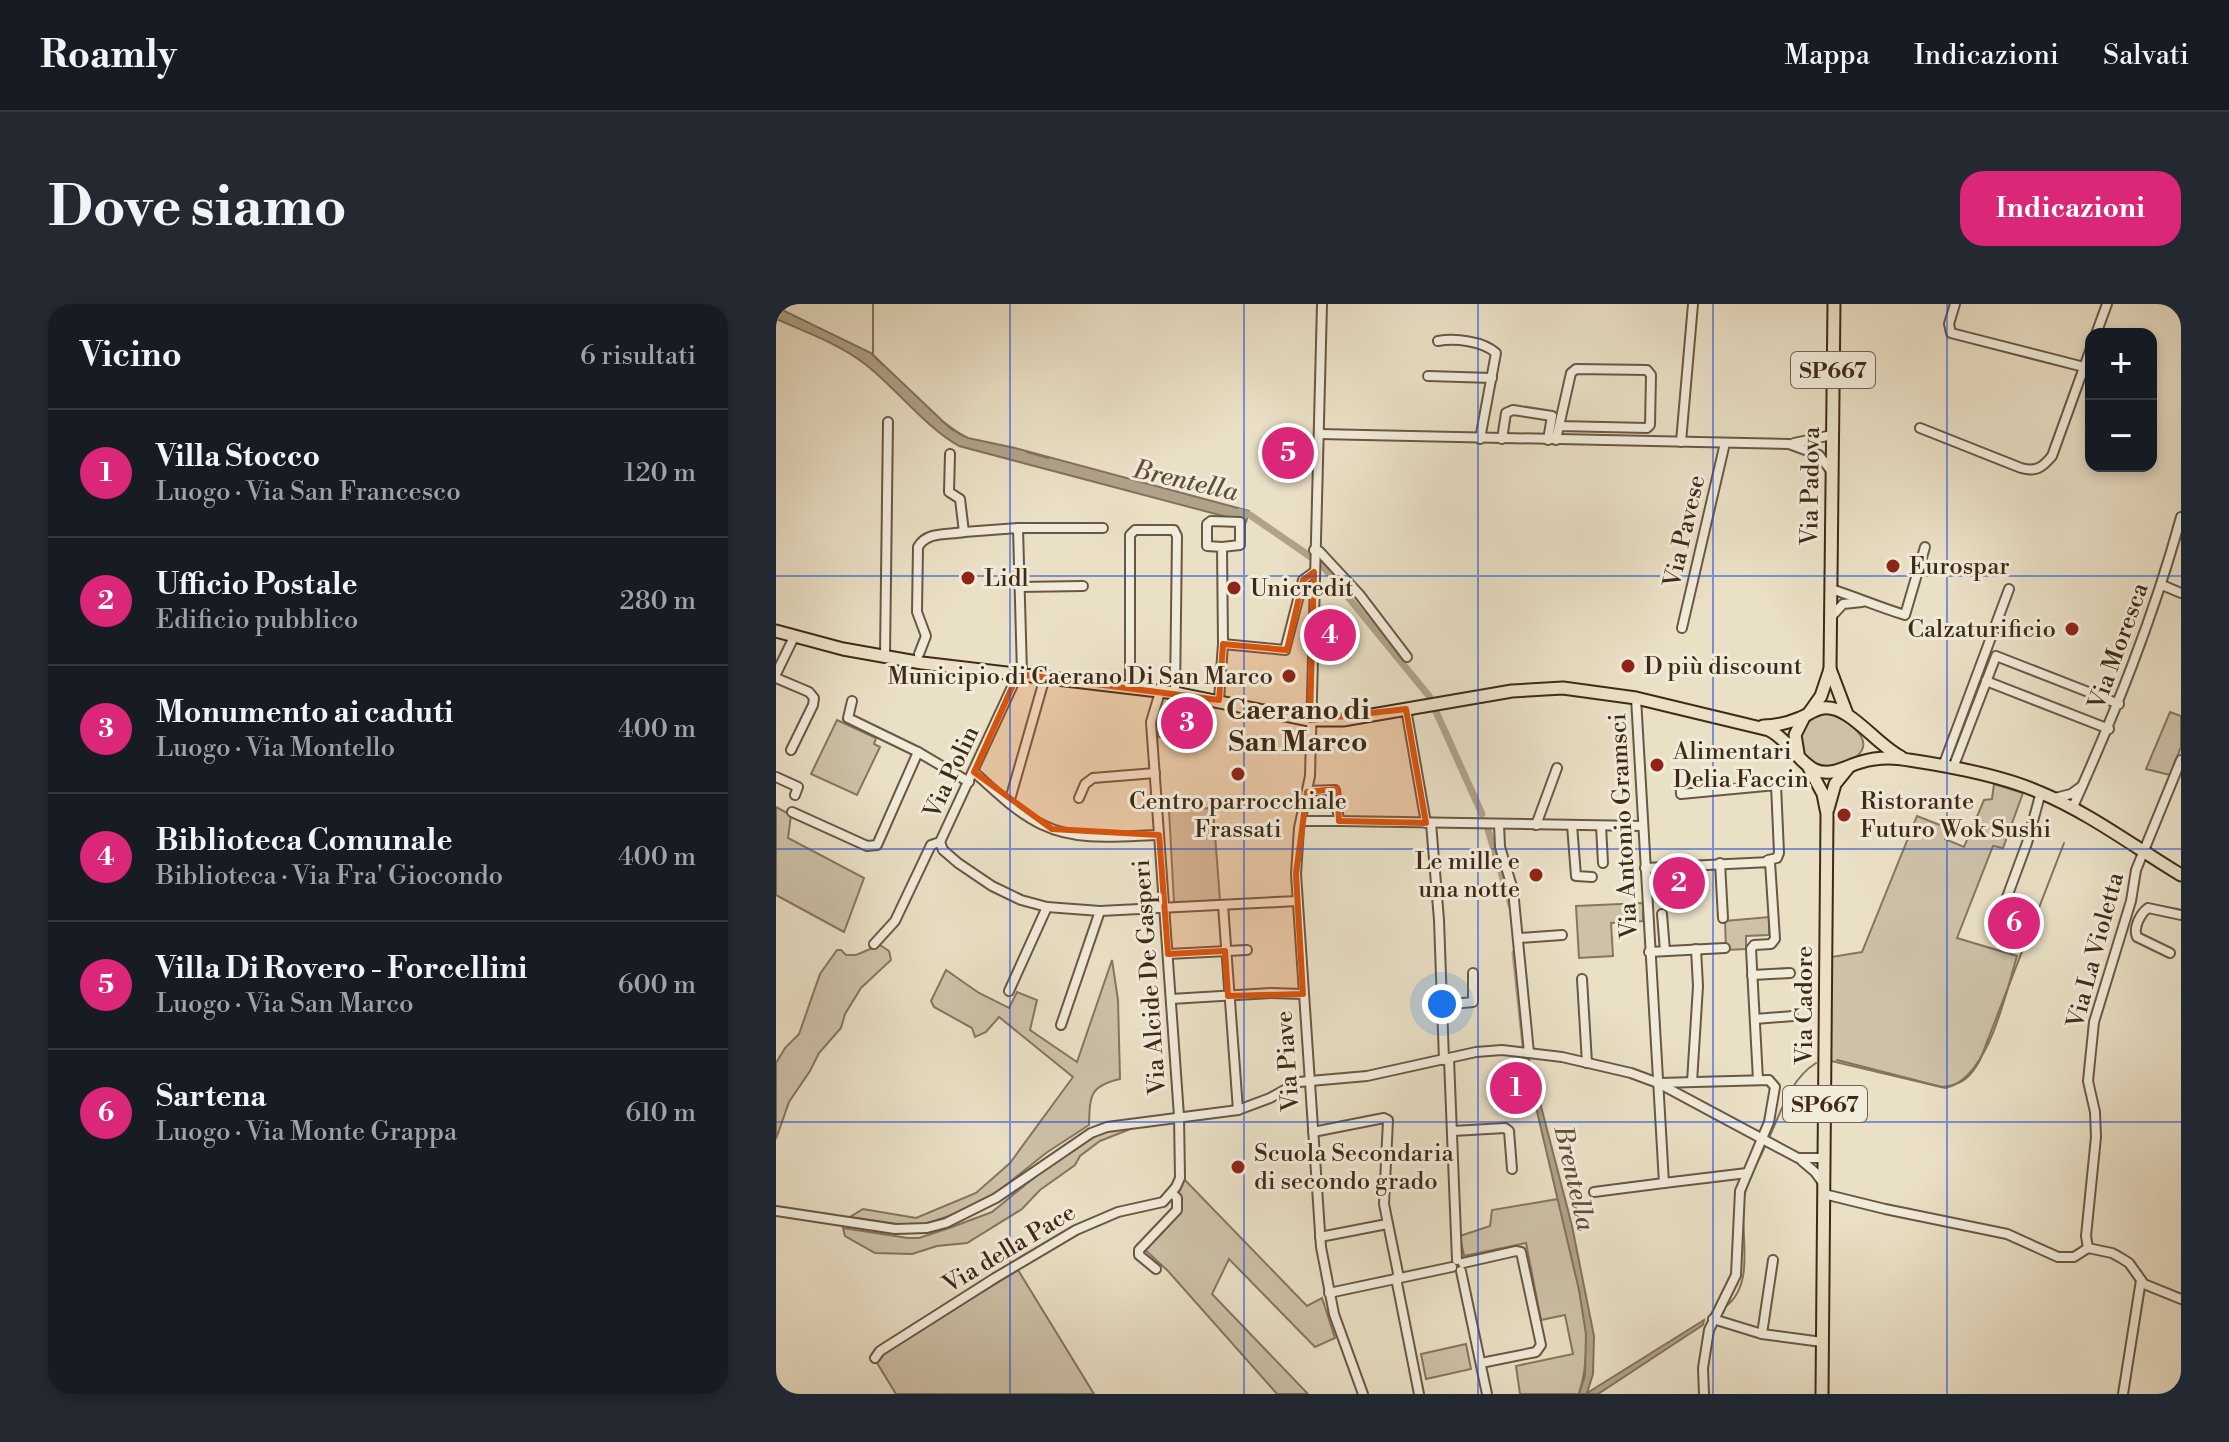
<!DOCTYPE html>
<html lang="it">
<meta charset="utf-8">
<style>
body{margin:0;font-family:"Libre Bodoni",serif;background:#242831;color:#f1f3f6}
.controls{position:absolute;right:24px;top:24px;display:grid;overflow:hidden;border-radius:16px;box-shadow:0 4px 12px #0003}
.controls button{width:72px;height:72px;display:grid;place-items:center;padding:0;border:0;border-bottom:2px solid #363941;background:#171b24;color:#f1f3f6;font:40px sans-serif}
.you{position:absolute;left:666px;top:700px;width:28px;height:28px;margin:-20px;border:6px solid #fff;border-radius:50%;background:#1a73e8;box-shadow:0 0 0 12px #1a73e833}
.badge{display:grid;place-items:center;width:52px;height:52px;border-radius:50%;background:#db2777;color:#fff;font-size:26px;font-weight:700}
.pin{position:absolute;translate:-50% -50%;border:4px solid #fff;box-shadow:0 2px 8px #0006}
.list{margin:0;padding:0;list-style:none}
h2{display:flex;justify-content:space-between;align-items:center;height:104px;margin:0;padding:0 32px;font-size:34px}
h2 small{font-size:26px;font-weight:400;color:#9ea1a6}
.list li{display:grid;grid-template-columns:52px 1fr auto;gap:24px;align-items:center;box-sizing:border-box;height:128px;padding:0 32px;border-top:2px solid #363941}
.list b{display:block;font-size:30px;white-space:nowrap}
.list p{margin:0;font-size:26px;white-space:nowrap;color:#9ea1a6}
.list em{font-size:26px;font-style:normal;color:#9ea1a6}
.map{position:relative;flex:none;width:1405px;height:1090px;overflow:hidden;border-radius:24px}
header{display:flex;align-items:center;gap:48px;box-sizing:border-box;height:112px;padding:0 40px;background:#171b24;border-bottom:2px solid #363941}
header strong{font-size:38px}
nav{display:flex;gap:44px;margin-inline-start:auto;font-size:28px}
.intro{display:flex;align-items:center;justify-content:space-between;box-sizing:border-box;height:192px;padding:0 48px}
h1{margin:0;font-size:56px}
.button{padding:20px 36px;border-radius:24px;background:#db2777;color:#fff;font-size:28px;font-weight:700}
main{display:flex;gap:48px;padding:0 48px}
aside{flex:1;background:#171b24;border-radius:24px;box-shadow:0 4px 12px #0003}
.map>svg:first-child{display:block}
</style>
<header>
<strong>Roamly</strong>
<nav><a>Mappa</a><a>Indicazioni</a><a>Salvati</a></nav>
</header>
<div class="intro"><h1>Dove siamo</h1><a class="button">Indicazioni</a></div>
<main>
<aside>
<h2>Vicino<small>6 risultati</small></h2>
<ul class="list">
<li><span class="badge">1</span><div><b>Villa Stocco</b><p>Luogo · Via San Francesco</p></div><em>120 m</em></li>
<li><span class="badge">2</span><div><b>Ufficio Postale</b><p>Edificio pubblico</p></div><em>280 m</em></li>
<li><span class="badge">3</span><div><b>Monumento ai caduti</b><p>Luogo · Via Montello</p></div><em>400 m</em></li>
<li><span class="badge">4</span><div><b>Biblioteca Comunale</b><p>Biblioteca · Via Fra' Giocondo</p></div><em>400 m</em></li>
<li><span class="badge">5</span><div><b>Villa Di Rovero - Forcellini</b><p>Luogo · Via San Marco</p></div><em>600 m</em></li>
<li><span class="badge">6</span><div><b>Sartena</b><p>Luogo · Via Monte Grappa</p></div><em>610 m</em></li>
</ul>
</aside>
<div class="map">
<svg width="1405" height="1090" viewBox="0 0 1405 1090">
<rect width="100%" height="100%" fill="#eae0c6"/>
<filter id="stains"><feTurbulence type="fractalNoise" baseFrequency=".0025" numOctaves="4"/><feColorMatrix values="0 0 0 0 .2 0 0 0 0 .09 0 0 0 0 .02 0 0 0 .5 -.17"/></filter>
<radialGradient id="worn" r=".72"><stop offset=".6" stop-color="#630" stop-opacity="0"/><stop offset="1" stop-color="#630" stop-opacity=".3"/></radialGradient>
<g fill="#cdc1a8" stroke="#867560" stroke-width="2">
<path d="M390,398L402,399L401,433H382V411Z"/>
<path d="M1051,408C1072,416 1108,440 1072,458C1027,479 1002,421 1051,408Z"/>
<path d="M1394,408L1405,412V443L1394,471L1370,465Z"/>
<path d="M61,416L100,434L98,440L104,443L81,491L35,470Z"/>
<path d="M1218,480L1247,489L1227,544L1217,542L1181,634L1241,652C1230,689 1212,776 1169,784L1055,757V653L1086,648L1141,512L1172,524L1169,535L1188,543L1208,496L1216,495Z"/>
<path d="M0,503L15,511L12,534L88,574L68,628L0,591Z"/>
<path d="M437,504L444,596L398,599L393,506Z"/>
<path d="M867,599V617L835,619L837,652L803,654L800,602Z"/>
<path d="M993,613V631L970,632V645L950,646L949,617Z"/>
<path d="M104,641L113,647L115,656L85,684L69,710L65,724L43,749L34,767L13,798L0,835V759L9,744L23,730L44,670L61,646H65L70,651H80Z"/>
<path d="M336,656L342,696L344,775C313,782 314,792 313,821L270,849L210,897L173,912L140,923L74,913L87,905L140,914L200,889L234,859L297,773L223,713L210,728L199,733L196,724L158,703L155,697L170,666L203,689L233,704L241,688L261,696L254,726L301,758Z"/>
<path d="M355,821L357,824L324,837L304,852L299,861L264,886L246,905L191,939L161,942L136,950L99,949L69,932L67,924L132,934H143L176,923L216,908L276,859L328,826Z"/>
<path d="M407,874L531,1002L546,994L559,1034L539,1043L453,955L436,990L532,1090H501L392,967L367,944L406,903L401,891Z"/>
<path d="M782,895C797,957 823,1027 803,1090H744L740,1062L797,1050L789,1011L765,1016L750,939L688,952L684,932L714,922L716,906Z"/>
<path d="M242,966L318,1090H120L98,1054Z"/>
<path d="M690,1040L695,1065L650,1075L645,1050Z"/>
</g>
<g fill="#b0a28a" stroke="#83725c" stroke-width="2">
<path d="M0,3L95,49L175,125L192,134L239,144L473,207L470,218L183,142C149,123 121,85 89,60C63,40 30,28 0,15Z"/>
<path d="M745,752H752L796,922L818,1032L817,1070L811,1089L928,1016L927,1021L822,1090H803L809,1071L810,1030L803,986L751,765Z"/>
</g>
<g fill="none" stroke-linecap="round" stroke-linejoin="round">
<g stroke="#83725c" stroke-width="2">
<path d="M97,0V51L107,61"/>
<path d="M166,117L187,132"/>
<path d="M251,148L272,154"/>
<path d="M1061,756L1166,783C1186,781 1194,774 1204,756L1288,539"/>
<path d="M993,834C1005,808 1014,775 1040,759"/>
<path d="M949,1003C981,980 963,928 968,894C971,876 983,857 990,840"/>
</g>
<g stroke="#b0a28a" stroke-width="7">
<path d="M463,208L474,211L545,260L653,392L706,510"/>
<path d="M712,526L735,601"/>
<path d="M739,649L750,752"/>
</g>
<g stroke="#6a5743" stroke-width="12">
<g id="minor">
<path d="M546,0L534,472L523,524L520,570L545,943L558,1010L587,1090"/>
<path d="M1179,0L1173,20L1175,29L1308,63"/>
<path d="M1320,30L1331,0"/>
<path d="M662,37C679,34 707,37 720,49L704,135"/>
<path d="M652,72L716,74"/>
<path d="M1144,124L1245,164C1260,168 1266,164 1276,152L1315,44"/>
<path d="M543,130L1013,140L1043,151L1056,168"/>
<path d="M726,135L730,109L737,106L776,112L772,136"/>
<path d="M780,136L781,131L795,69L800,65L871,66L875,71L874,121L871,124L783,122"/>
<path d="M905,138L917,0"/>
<path d="M1018,139L1056,131"/>
<path d="M174,150L173,188L184,195L188,228L242,224L246,370"/>
<path d="M242,224H327"/>
<path d="M538,246L543,247L583,290L631,353"/>
<path d="M1386,281L1405,289"/>
<path d="M243,283L307,282"/>
<path d="M1055,285C1080,293 1103,303 1129,311L1149,243"/>
<path d="M1055,313L1067,300L1086,298"/>
<path d="M906,324L949,139"/>
<path d="M447,340L509,346L527,276L538,268"/>
<path d="M143,350L150,332L141,308L142,243C151,227 172,231 188,228"/>
<path d="M109,352L112,118"/>
<path d="M0,370L18,333"/>
<path d="M242,370L164,538L167,546L182,559L216,582L245,596L271,603L324,607L521,597"/>
<path d="M0,374L33,388L38,394L37,401L15,446"/>
<path d="M1210,377L1333,425"/>
<path d="M354,383V231L359,226H398L401,232L399,389"/>
<path d="M443,396L447,340L446,243L464,241V218L435,217L431,220V242L446,243"/>
<path d="M76,397L72,414L142,448L193,478"/>
<path d="M630,405L650,519"/>
<path d="M1167,462L1233,285"/>
<path d="M1177,464L1220,352L1343,400"/>
<path d="M198,468C219,487 241,509 267,521C301,538 346,532 383,531"/>
<path d="M904,468L905,490L1000,481L1003,549L1001,554L992,556"/>
<path d="M0,473L22,483L19,491"/>
<path d="M303,494L309,480L317,474L379,469"/>
<path d="M1279,494L1295,490L1306,482"/>
<path d="M233,499L269,373"/>
<path d="M1296,505C1339,409 1377,315 1405,213"/>
<path d="M16,508L91,542L101,541L142,448"/>
<path d="M525,517H563L559,486L531,487"/>
<path d="M563,517L866,522"/>
<path d="M655,519L663,616L668,756"/>
<path d="M723,520L724,543L737,586L753,749"/>
<path d="M760,521L781,464"/>
<path d="M796,521L800,572L816,573"/>
<path d="M825,522L827,559"/>
<path d="M944,559L947,614"/>
<path d="M869,564L994,558L999,635L995,640L978,641L975,645L982,776"/>
<path d="M1231,593L1251,539L1265,488"/>
<path d="M447,601L462,806"/>
<path d="M886,610L889,647"/>
<path d="M743,634L786,631"/>
<path d="M98,640L119,617L155,541L164,538"/>
<path d="M873,648L949,644"/>
<path d="M1394,649L1361,633C1357,624 1364,610 1372,604L1405,611"/>
<path d="M392,650L471,646"/>
<path d="M976,671L1014,669"/>
<path d="M806,675L811,759"/>
<path d="M233,687L271,603"/>
<path d="M395,695L495,689L527,690"/>
<path d="M666,701L697,698V669"/>
<path d="M979,715L1017,712"/>
<path d="M285,721L324,607"/>
<path d="M673,755L681,956"/>
<path d="M916,778L922,682L920,645"/>
<path d="M883,779L993,776L999,783L993,818L964,887L960,971L933,1026L927,1064L928,1090"/>
<path d="M677,827L729,824L733,827L736,865"/>
<path d="M537,828L608,814L612,816L608,900L623,974"/>
<path d="M1026,857L1039,868L1047,879"/>
<path d="M888,879L971,869"/>
<path d="M818,888L888,879L860,394"/>
<path d="M1048,890L1109,905L1231,930L1282,953H1298L1312,944L1336,949L1345,954L1353,959L1368,980L1405,995"/>
<path d="M0,907L119,925L151,924L170,919L220,894L315,829L331,823L462,806L494,794L523,778L591,772L700,748L726,746L786,753L855,769L882,779L1022,854H1049"/>
<path d="M544,933L611,920"/>
<path d="M1312,944L1310,932L1320,833L1319,808L1312,777L1318,718L1355,597L1360,566L1405,456"/>
<path d="M687,959L740,947L745,948L765,1041L760,1048L705,1059"/>
<path d="M380,965L363,951V946L401,906V894L396,889"/>
<path d="M685,967L711,1090"/>
<path d="M620,974L643,1090"/>
<path d="M553,989L676,963"/>
<path d="M937,1015L986,1030L1046,1038"/>
<path d="M986,1030L997,956"/>
<path d="M99,1054L104,1047L219,974L300,926L342,908L387,898L400,883L404,874L403,812L375,418L384,388"/>
<path d="M1347,1090L1365,976"/>
</g>
</g>
<g stroke="#402917" stroke-width="15">
<g id="major">
<path d="M0,327L67,345L146,359L399,389L533,416H567L736,387L787,384L860,394L993,426C1013,436 1022,458 1039,466C1056,473 1070,462 1085,458C1101,453 1117,453 1133,456C1173,462 1227,472 1263,488C1312,508 1360,544 1405,571"/>
<path d="M1054,365L1071,410"/>
<path d="M1033,409L1045,392L1054,365L1058,0"/>
<path d="M987,422C1000,422 1012,419 1024,414C1032,411 1038,405 1047,404C1073,400 1100,441 1125,453"/>
<path d="M1022,449L1019,431L1028,413"/>
<path d="M1032,462L1047,490L1051,510L1046,1090"/>
<path d="M1052,505L1059,480L1072,464"/>
</g>
</g>
<use href="#minor" stroke="#f1ebda" stroke-width="8"/>
<use href="#major" stroke="#eae0c6" stroke-width="11"/>
</g>
<path fill="#d7540d" fill-opacity="0.2" stroke="#d7540d" stroke-width="6" stroke-linejoin="round" d="M538,268L534,416L630,405L650,519L563,517L561,485L531,488L520,570L527,690L452,692L449,647L392,650L383,531L276,525L198,468L242,370L443,396L447,340L511,346L527,276Z"/>
<path fill="none" stroke="#1d4ed8" stroke-width="2" stroke-opacity="0.55" d="M234,0V1090M468,0V1090M702,0V1090M937,0V1090M1171,0V1090M0,272H1405M0,545H1405M0,818H1405"/>
<g fill="#8f2418" stroke="#f1ebda" stroke-width="3">
<circle cx="1117" cy="262" r="8"/>
<circle cx="192" cy="274" r="8"/>
<circle cx="458" cy="284" r="8"/>
<circle cx="1296" cy="325" r="8"/>
<circle cx="852" cy="362" r="8"/>
<circle cx="513" cy="372" r="8"/>
<circle cx="881" cy="461" r="8"/>
<circle cx="462" cy="470" r="8"/>
<circle cx="1068" cy="511" r="8"/>
<circle cx="760" cy="571" r="8"/>
<circle cx="462" cy="863" r="8"/>
</g>
<g text-anchor="middle" stroke-width="6" stroke-linejoin="round" paint-order="stroke">
<g fill="#f1ebda" stroke="#756352" stroke-width="2">
<rect x="1015" y="48" width="84" height="36" rx="6"/>
<rect x="1007" y="782" width="84" height="36" rx="6"/>
</g>
<g font-size="22" font-weight="bold" fill="#402917">
<text x="1057" y="74">SP667</text>
<text x="1049" y="808">SP667</text>
</g>
<g font-size="24" fill="#402917" stroke="#f1ebda">
<text transform="translate(1034 182) rotate(-89)" y="8">Via Padova</text>
<text transform="translate(908 227) rotate(-77)" y="8">Via Pavese</text>
<text transform="translate(1342 342) rotate(-70)" y="8">Via Moresca</text>
<text transform="translate(175 468) rotate(-65)" y="8">Via Polin</text>
<text transform="translate(847 522) rotate(-93)" y="8">Via Antonio Gramsci</text>
<text transform="translate(1319 646) rotate(-75)" y="8">Via La Violetta</text>
<text transform="translate(373 673) rotate(-94)" y="8">Via Alcide De Gasperi</text>
<text transform="translate(1028 701) rotate(-90)" y="8">Via Cadore</text>
<text transform="translate(511 757) rotate(-94)" y="8">Via Piave</text>
<text transform="translate(233 944) rotate(-31)" y="8">Via della Pace</text>
</g>
<g font-size="24" fill="#402917" stroke="#f1ebda" text-anchor="start">
<text x="1133" y="270">Eurospar</text>
<text x="208" y="282">Lidl</text>
<text x="474" y="292">Unicredit</text>
<text x="1280" y="333" text-anchor="end">Calzaturificio</text>
<text x="868" y="370">D più discount</text>
<text x="497" y="380" text-anchor="end">Municipio di Caerano Di San Marco</text>
<text x="897" y="455">Alimentari<tspan x="897" dy="28">Delia Faccin</tspan></text>
<text x="462" y="505" text-anchor="middle">Centro parrocchiale<tspan x="462" dy="28">Frassati</tspan></text>
<text x="1084" y="505">Ristorante<tspan x="1084" dy="28">Futuro Wok Sushi</tspan></text>
<text x="744" y="565" text-anchor="end">Le mille e<tspan x="744" dy="28">una notte</tspan></text>
<text x="478" y="857">Scuola Secondaria<tspan x="478" dy="28">di secondo grado</tspan></text>
</g>
<g font-size="26" font-style="italic" fill="#624d3a" stroke="#f1ebda">
<text transform="translate(410 176) rotate(13)" y="9">Brentella</text>
<text transform="translate(799 874) rotate(77)" y="9">Brentella</text>
</g>
<g font-size="28" font-weight="bold" fill="#402917" stroke="#f1ebda">
<text x="522" y="415">Caerano di<tspan x="522" dy="32">San Marco</tspan></text>
</g>
</g>
<rect width="100%" height="100%" filter="url(#stains)"/>
<rect width="100%" height="100%" fill="url(#worn)"/>
</svg>
<div class="controls">
<button>+</button>
<button>−</button>
</div>
<div class="you"></div>
<div class="pin badge" style="left:740px;top:784px">1</div>
<div class="pin badge" style="left:903px;top:579px">2</div>
<div class="pin badge" style="left:411px;top:419px">3</div>
<div class="pin badge" style="left:554px;top:331px">4</div>
<div class="pin badge" style="left:512px;top:149px">5</div>
<div class="pin badge" style="left:1238px;top:619px">6</div>
</div>
</main>
